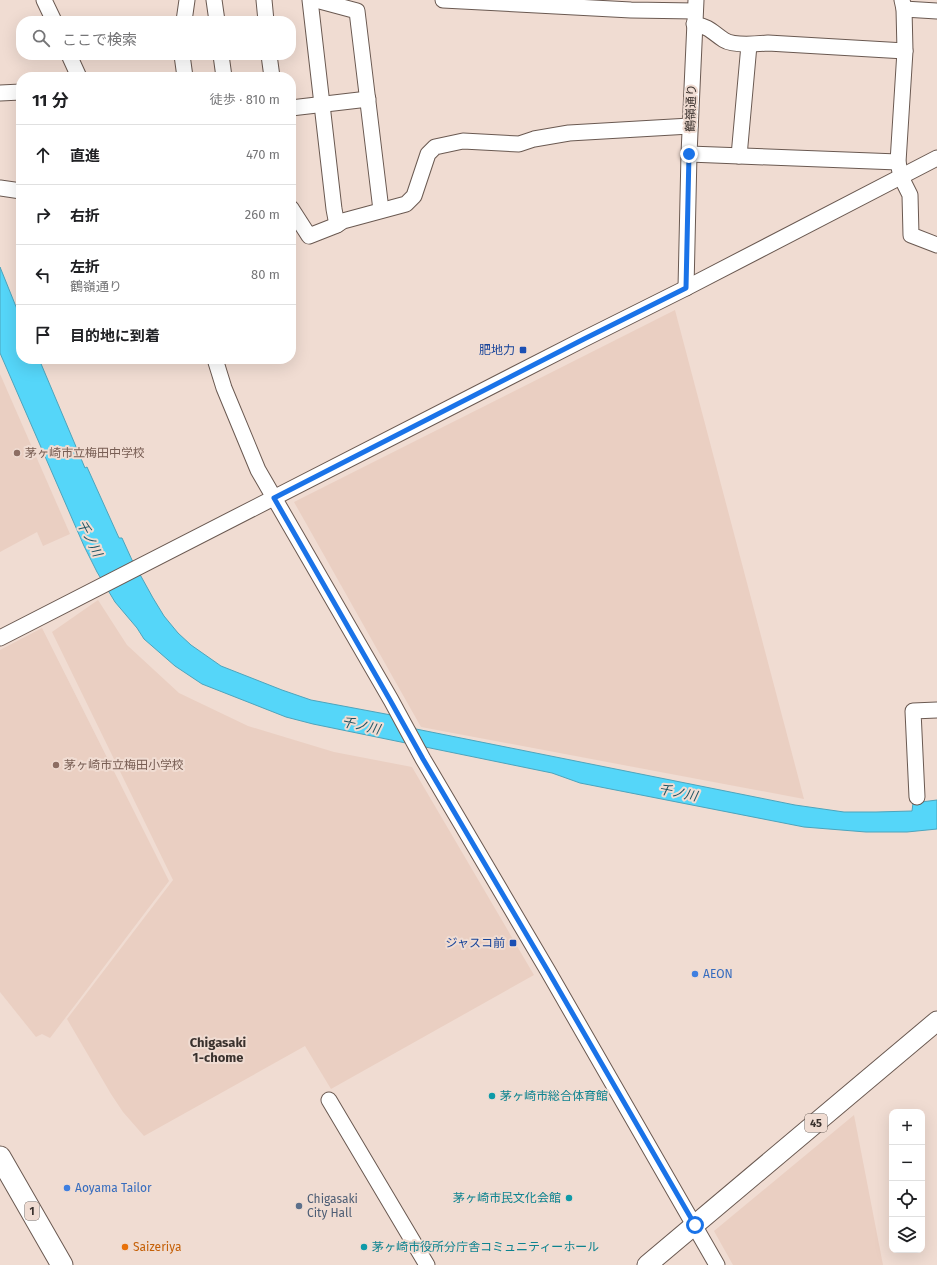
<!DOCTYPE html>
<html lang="ja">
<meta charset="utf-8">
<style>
body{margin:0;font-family:"Fira Sans","Noto Sans JP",sans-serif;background:#f6f6f6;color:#202124}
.controls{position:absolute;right:12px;bottom:12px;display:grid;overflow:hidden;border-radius:8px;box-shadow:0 4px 16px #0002}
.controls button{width:36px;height:36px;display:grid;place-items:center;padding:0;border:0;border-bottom:1px solid #e0e0e0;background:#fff;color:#202124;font:20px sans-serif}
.stop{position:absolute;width:12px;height:12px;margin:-9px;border:3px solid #1a73e8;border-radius:50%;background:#fff}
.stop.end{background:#1a73e8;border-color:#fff;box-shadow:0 1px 4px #0008}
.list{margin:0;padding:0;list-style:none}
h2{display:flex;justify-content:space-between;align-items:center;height:52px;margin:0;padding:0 16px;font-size:17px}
h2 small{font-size:13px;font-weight:400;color:#757577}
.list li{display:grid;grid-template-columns:26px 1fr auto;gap:12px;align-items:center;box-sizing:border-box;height:60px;padding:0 16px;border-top:1px solid #e0e0e0}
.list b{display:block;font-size:15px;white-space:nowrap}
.list p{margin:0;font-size:13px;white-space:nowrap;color:#757577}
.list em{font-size:13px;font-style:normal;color:#757577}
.icon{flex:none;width:22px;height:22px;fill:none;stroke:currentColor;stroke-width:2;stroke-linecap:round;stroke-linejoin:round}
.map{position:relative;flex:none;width:937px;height:1265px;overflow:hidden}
.search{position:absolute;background:#fff;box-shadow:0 4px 16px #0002;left:16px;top:16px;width:280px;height:44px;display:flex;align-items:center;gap:10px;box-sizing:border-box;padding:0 14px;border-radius:16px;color:#757577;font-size:15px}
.panel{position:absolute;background:#fff;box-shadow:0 4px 16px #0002;left:16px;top:72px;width:280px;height:292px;border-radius:16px}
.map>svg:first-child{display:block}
</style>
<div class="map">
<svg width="937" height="1265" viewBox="0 0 937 1265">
<rect width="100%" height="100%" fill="#f0dcd2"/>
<g fill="#eacfc2">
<path d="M675,310L804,799L421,727L294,502Z"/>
<path d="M0,374L70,534L43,546L37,532L0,552Z"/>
<path d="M98,600L127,645L179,693L248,726L334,752L412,767L534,975L331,1089L305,1046L144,1136L123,1112L111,1094L67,1019L173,880L52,632Z"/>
<path d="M42,628L169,881L50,1038L42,1034L36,1037L0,992V650Z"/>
<path d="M854,1115L883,1265H733L714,1231Z"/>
</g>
<path fill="#55d6f9" stroke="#4da4bc" d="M0,267L21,319V359H39L85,468L87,467L119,538H122L132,560L153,598L164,616L178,633L191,645L221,666L282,690L311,700L407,718L416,729L795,805L844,812H876L912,811L913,803L937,800V829L907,832H866L804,827L580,783L552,773L313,724L286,717L202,684L175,666L144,639L137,628L115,602L97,572L84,546L0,353Z"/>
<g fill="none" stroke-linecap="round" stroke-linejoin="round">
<g stroke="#6a5951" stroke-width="17">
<g id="minor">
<path d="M44,0L54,21"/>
<path d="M214,0L217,21"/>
<path d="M264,0L266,21"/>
<path d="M310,0L334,209L337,225"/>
<path d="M316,0L357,11L381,210"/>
<path d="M443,0L631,10L695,11"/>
<path d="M902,0L904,9L905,51L898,162L901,177L910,195L911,235L937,245"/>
<path d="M904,9L937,11"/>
<path d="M184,21L187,0"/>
<path d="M694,24C710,27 712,32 724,40C733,46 757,44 768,43L905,51"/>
<path d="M69,55L79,77"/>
<path d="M182,55L185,77"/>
<path d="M221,55L224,77"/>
<path d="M269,55L272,77"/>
<path d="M0,93L21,92"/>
<path d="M291,108L368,99"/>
<path d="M689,154L898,162"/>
<path d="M739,156L749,45"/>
<path d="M0,188L21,191"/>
<path d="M291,208L309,236L337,225L343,221L406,204L414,196L428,154L435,147L463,141L519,144L534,139L569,133L690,126"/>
<path d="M686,288L689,154L696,0"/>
<path d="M215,359L224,388L258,470L391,700L423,759L548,971L717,1265"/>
<path d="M0,638L584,339L686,288L937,158"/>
<path d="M917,797L913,711L937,710"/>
<path d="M329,1100L427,1265"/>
</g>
</g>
<g stroke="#6a5951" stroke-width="21">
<path id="major" d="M647,1265L937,1021"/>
</g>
<g stroke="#6a5951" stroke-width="23">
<path id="highway" d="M0,1157L62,1265"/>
</g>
<use href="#minor" stroke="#fff" stroke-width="15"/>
<use href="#major" stroke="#fff" stroke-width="19"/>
<use href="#highway" stroke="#fff" stroke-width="21"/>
</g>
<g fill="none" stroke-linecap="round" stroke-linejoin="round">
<path stroke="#1a73e8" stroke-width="5" d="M689,154L686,288L584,339L274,498L390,700L423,759L548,971L695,1225"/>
</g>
<g fill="#1a4fb4" stroke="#f0dcd2" stroke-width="1.5">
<rect x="519" y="346" width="8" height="8" rx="2"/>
<rect x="509" y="939" width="8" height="8" rx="2"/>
</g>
<g fill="#8d6e63" stroke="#f0dcd2" stroke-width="1.5">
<circle cx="17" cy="453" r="4"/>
<circle cx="56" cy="765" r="4"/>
</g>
<g fill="#3f7fe0" stroke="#f0dcd2" stroke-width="1.5">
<circle cx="695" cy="974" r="4"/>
<circle cx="67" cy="1188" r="4"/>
</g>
<g fill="#0f9aa8" stroke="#f0dcd2" stroke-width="1.5">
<circle cx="492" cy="1096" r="4"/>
<circle cx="569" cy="1198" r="4"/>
<circle cx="364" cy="1247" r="4"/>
</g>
<circle fill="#5c6f8a" stroke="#f0dcd2" stroke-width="1.5" cx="299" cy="1206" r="4"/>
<circle fill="#e8710a" stroke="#f0dcd2" stroke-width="1.5" cx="125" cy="1247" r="4"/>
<g text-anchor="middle" stroke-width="4" stroke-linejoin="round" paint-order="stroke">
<g fill="#f0dcd2" stroke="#70645e" stroke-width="1">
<rect x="805" y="1114" width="22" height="18" rx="3"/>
<rect x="25" y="1202" width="14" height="18" rx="3"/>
</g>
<g font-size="11" font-weight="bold" fill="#39312d">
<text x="816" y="1127">45</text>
<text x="32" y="1215">1</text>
</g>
<g font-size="12" fill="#39312d" stroke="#f0dcd2">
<text transform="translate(691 108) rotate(-88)" y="4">鶴嶺通り</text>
</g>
<g font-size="12" fill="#164399" stroke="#f0dcd2" text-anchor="end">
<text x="515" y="354">肥地力</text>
<text x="505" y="947">ジャスコ前</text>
</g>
<g font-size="12" fill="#785e54" stroke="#f0dcd2" text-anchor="start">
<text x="25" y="457">茅ヶ崎市立梅田中学校</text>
<text x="64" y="769">茅ヶ崎市立梅田小学校</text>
</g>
<g font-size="12" fill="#366cbe" stroke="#f0dcd2" text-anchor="start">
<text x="703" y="978">AEON</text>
<text x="75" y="1192">Aoyama Tailor</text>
</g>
<g font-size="12" fill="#0d838f" stroke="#f0dcd2" text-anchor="start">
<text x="500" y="1100">茅ヶ崎市総合体育館</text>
<text x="561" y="1202" text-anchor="end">茅ヶ崎市民文化会館</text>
<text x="372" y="1251">茅ヶ崎市役所分庁舎コミュニティーホール</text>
</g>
<g font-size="12" fill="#4e5e75" stroke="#f0dcd2" text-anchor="start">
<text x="307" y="1203">Chigasaki<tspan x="307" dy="14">City Hall</tspan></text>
</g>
<g font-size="12" fill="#c56008" stroke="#f0dcd2" text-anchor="start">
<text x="133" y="1251">Saizeriya</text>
</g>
<g font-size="13" font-style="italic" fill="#1c5261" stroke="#f0dcd2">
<text transform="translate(90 538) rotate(63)" y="5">千ノ川</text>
<text transform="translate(361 725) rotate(12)" y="5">千ノ川</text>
<text transform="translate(678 792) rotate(11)" y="5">千ノ川</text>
</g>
<g font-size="13" font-weight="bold" fill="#39312d" stroke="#f0dcd2">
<text x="218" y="1047">Chigasaki<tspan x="218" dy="15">1-chome</tspan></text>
</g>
</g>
</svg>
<div class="controls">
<button>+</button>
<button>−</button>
<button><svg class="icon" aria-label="locate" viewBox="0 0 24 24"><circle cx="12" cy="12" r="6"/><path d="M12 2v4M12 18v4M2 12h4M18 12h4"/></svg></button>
<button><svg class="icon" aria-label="layers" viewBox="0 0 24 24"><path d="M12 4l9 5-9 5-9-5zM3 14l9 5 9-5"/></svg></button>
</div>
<div class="stop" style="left:695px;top:1225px"></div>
<div class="stop end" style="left:689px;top:154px"></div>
<div class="search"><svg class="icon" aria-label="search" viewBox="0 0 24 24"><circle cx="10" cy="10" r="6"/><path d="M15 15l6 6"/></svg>ここで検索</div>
<section class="panel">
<h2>11 分<small>徒歩 · 810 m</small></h2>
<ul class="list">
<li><svg class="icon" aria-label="ahead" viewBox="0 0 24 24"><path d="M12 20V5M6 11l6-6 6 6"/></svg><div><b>直進</b></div><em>470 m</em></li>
<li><svg class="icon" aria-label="right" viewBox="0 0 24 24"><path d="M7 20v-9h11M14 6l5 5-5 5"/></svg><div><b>右折</b></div><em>260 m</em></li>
<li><svg class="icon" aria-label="left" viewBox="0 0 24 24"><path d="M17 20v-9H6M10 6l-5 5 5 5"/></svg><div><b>左折</b><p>鶴嶺通り</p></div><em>80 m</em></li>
<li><svg class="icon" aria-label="arrive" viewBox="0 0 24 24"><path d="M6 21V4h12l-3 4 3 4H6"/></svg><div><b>目的地に到着</b></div></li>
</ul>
</section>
</div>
